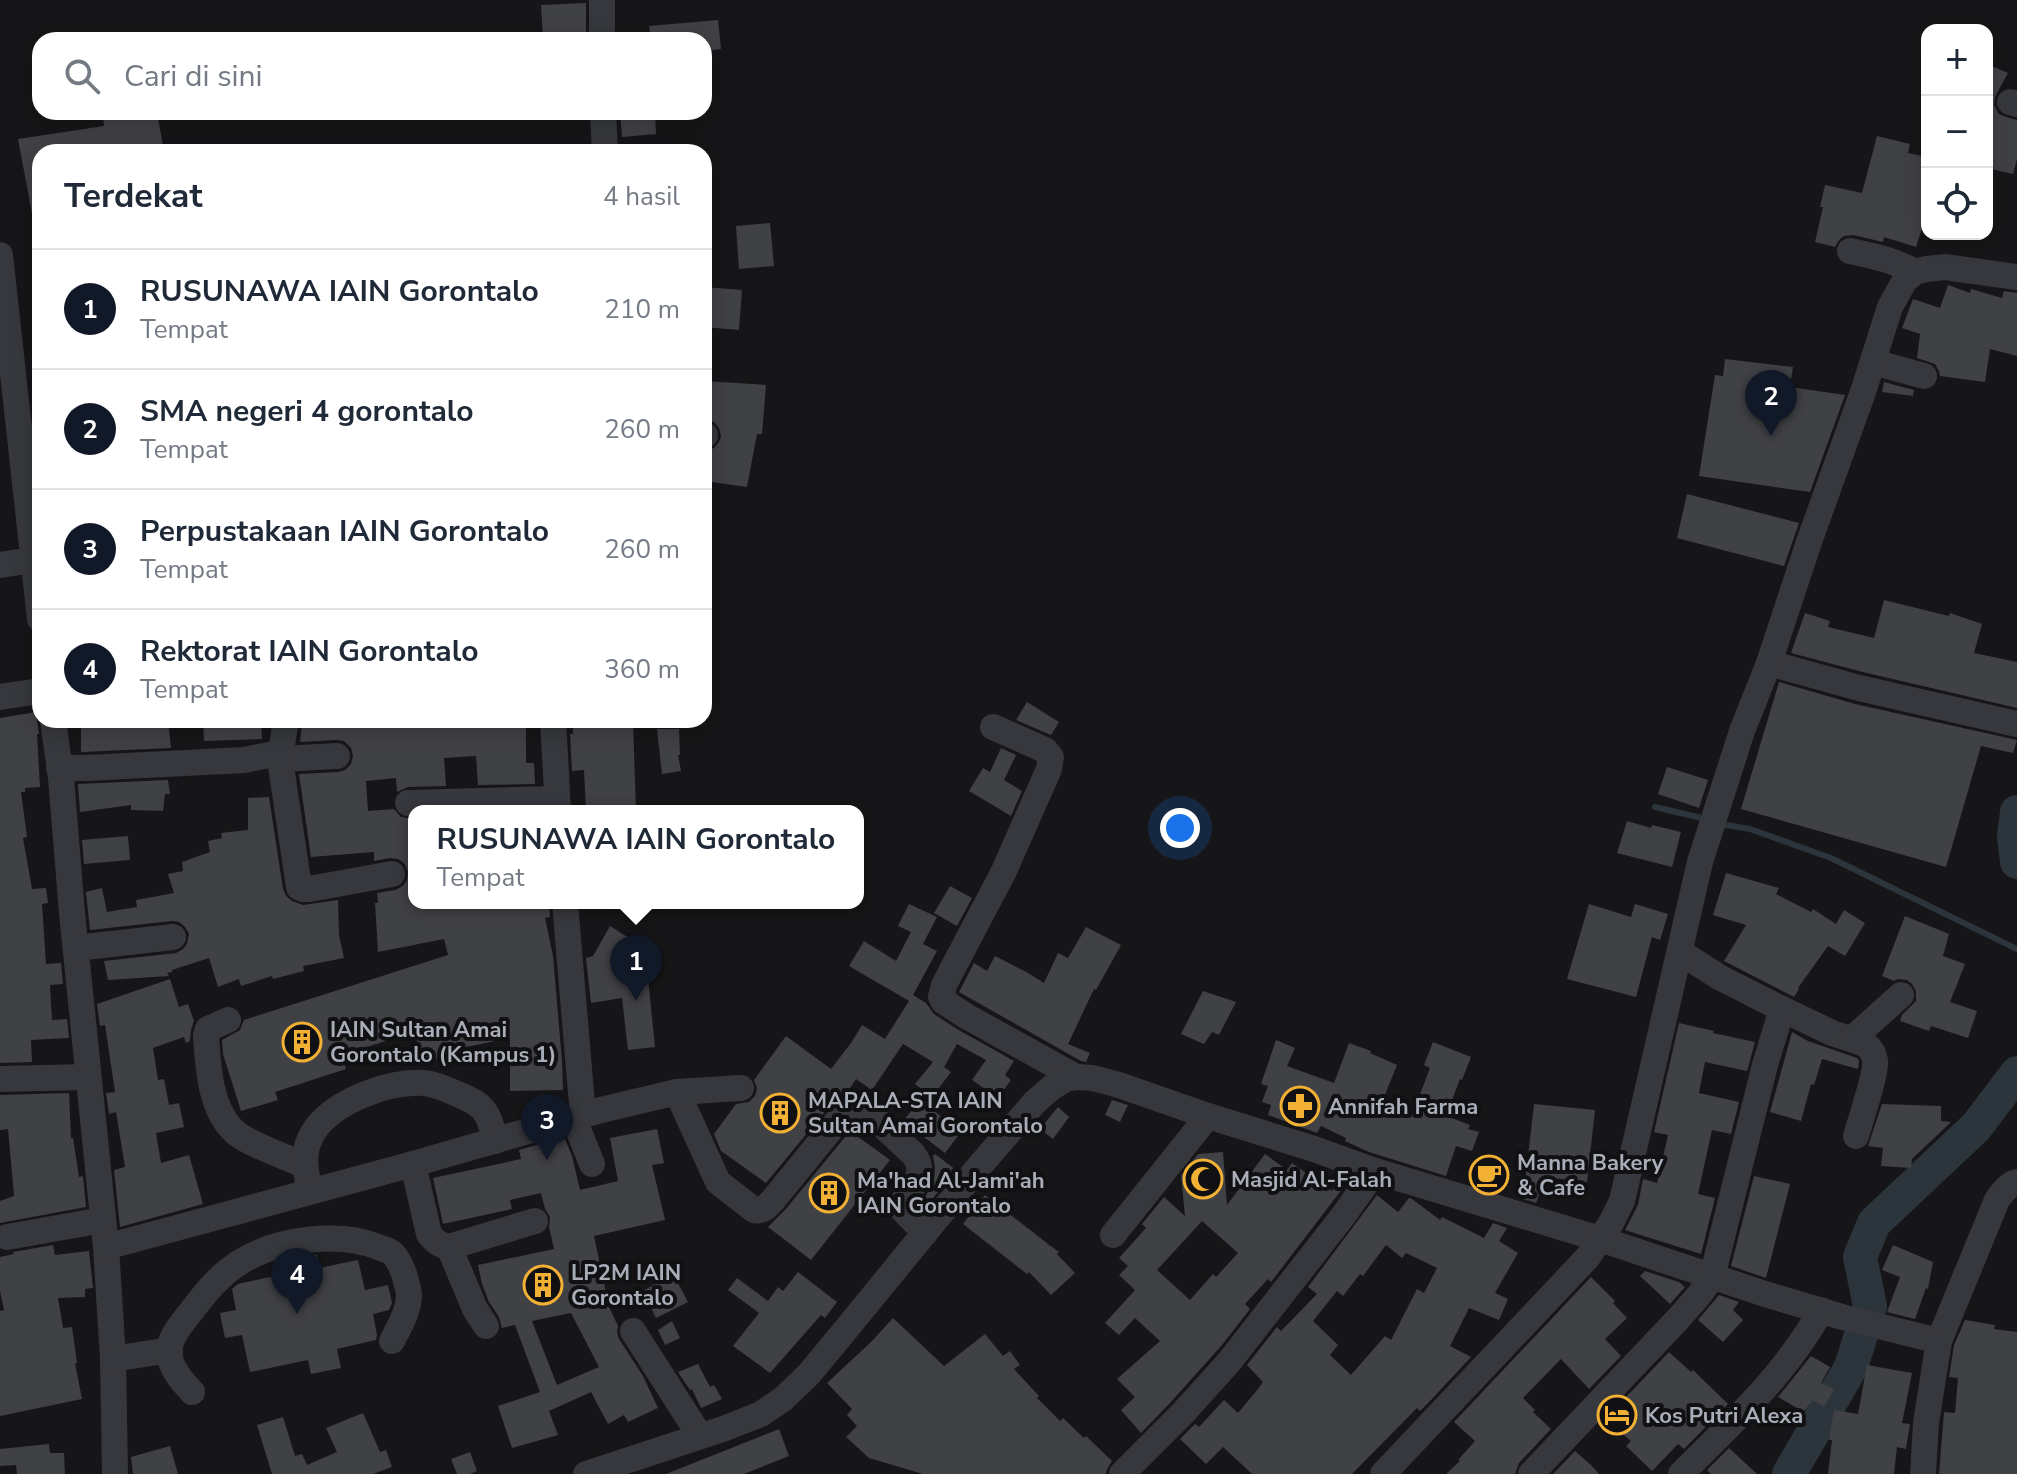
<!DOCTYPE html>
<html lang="id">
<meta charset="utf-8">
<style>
body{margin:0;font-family:"Nunito Sans",sans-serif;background:#f6f6f7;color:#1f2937}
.controls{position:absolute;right:24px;top:24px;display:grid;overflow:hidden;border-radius:16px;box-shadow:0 4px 20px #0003}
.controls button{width:72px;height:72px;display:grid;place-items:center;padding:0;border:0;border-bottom:2px solid #e0e1e3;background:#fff;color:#1f2937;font:40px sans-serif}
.you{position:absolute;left:1180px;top:828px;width:28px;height:28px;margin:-20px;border:6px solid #fff;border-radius:50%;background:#1a73e8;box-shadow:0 0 0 12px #1a73e833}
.badge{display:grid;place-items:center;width:52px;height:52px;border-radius:50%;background:#111827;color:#fff;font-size:26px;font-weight:700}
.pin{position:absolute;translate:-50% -66px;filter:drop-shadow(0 2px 4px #0008)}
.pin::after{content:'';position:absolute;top:42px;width:28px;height:24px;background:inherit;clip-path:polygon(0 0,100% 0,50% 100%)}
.popup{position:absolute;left:408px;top:805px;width:456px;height:104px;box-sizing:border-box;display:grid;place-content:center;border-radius:16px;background:#fff;filter:drop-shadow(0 2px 6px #0005);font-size:26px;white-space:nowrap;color:#747a83}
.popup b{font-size:30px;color:#1f2937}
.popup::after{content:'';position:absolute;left:50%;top:100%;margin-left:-16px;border:16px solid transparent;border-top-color:#fff}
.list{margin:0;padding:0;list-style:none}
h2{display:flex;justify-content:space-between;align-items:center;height:104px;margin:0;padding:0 32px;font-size:34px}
h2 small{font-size:26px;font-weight:400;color:#747a83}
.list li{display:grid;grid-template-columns:52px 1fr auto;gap:24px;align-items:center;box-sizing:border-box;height:120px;padding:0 32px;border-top:2px solid #e0e1e3}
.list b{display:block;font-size:30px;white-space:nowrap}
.list p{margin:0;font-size:26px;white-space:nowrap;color:#747a83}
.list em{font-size:26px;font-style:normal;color:#747a83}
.icon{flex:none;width:44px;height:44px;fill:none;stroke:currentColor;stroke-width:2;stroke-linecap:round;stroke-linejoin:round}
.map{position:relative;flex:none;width:2017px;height:1474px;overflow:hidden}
.search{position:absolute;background:#fff;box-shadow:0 4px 20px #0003;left:32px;top:32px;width:680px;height:88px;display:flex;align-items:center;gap:20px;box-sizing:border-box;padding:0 28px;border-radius:24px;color:#747a83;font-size:30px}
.panel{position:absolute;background:#fff;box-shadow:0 4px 20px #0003;left:32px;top:144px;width:680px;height:584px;border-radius:24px}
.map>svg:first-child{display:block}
</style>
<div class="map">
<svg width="2017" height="1474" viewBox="0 0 2017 1474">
<rect width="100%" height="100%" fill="#161618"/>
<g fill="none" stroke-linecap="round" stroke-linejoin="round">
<g stroke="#2c353c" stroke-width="6">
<path d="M1655,807L1706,819"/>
<path d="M1720,824L1750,829L1831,858L2017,949"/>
</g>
<g stroke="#2c353c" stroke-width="34">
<path d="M2017,812L2014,836L2017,862"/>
<path d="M1789,1474L1851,1367L1870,1306L1860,1257L1874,1223L1976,1127L2017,1073"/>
</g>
</g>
<g fill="#404145" fill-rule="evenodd">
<path d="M586,3V34L563,36V39L543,40L541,5Z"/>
<path d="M718,20L721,49L704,51V40H651L649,26Z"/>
<path d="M1987,64L2008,73L1995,97L1994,105L1999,114L2006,117L2017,120V159L2013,174L1987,168Z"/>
<path d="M131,112H157L164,152H40V218L33,219L18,139L104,126L103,117Z"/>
<path d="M620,112H655L656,134L622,137Z"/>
<path d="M1877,136L1910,144L1908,153L1927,157V213L1916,247L1884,237L1883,242L1853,235L1844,236L1839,240L1835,247L1815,242L1823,207H1820L1825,185L1862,193Z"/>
<path d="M770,223L774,266L739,269L736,226Z"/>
<path d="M1948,285L1970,293L1971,289L2002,298L2004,291L2017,293V356L1990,349L1985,382L1940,376L1939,371L1935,364L1917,358L1920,334L1902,328L1913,299L1940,308Z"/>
<path d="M704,287L742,290L739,330L704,327Z"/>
<path d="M1725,359L1793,367L1790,387L1845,395L1810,492L1699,476L1715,375L1723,376Z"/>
<path d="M704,381L766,385L762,434H757L747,487L704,481V451L714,448L719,442L721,436L719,428L714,422L704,419Z"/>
<path d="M1884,382L1914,390L1913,396L1882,392Z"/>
<path d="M1687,494L1799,523L1784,566L1677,538Z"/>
<path d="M1884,600L1949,616L1950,613L1982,624L1974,653L2017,662V708L1863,672L1791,653L1805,613L1830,621L1828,627L1874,638Z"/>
<path d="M1779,682L1855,704L2017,740L2013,753L1981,746L1946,867L1741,809Z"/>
<path d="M1027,702L1059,722L1051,735L1016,720Z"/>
<path d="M36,712L39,734H37L40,787L25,788V792H21L27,837L23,838L32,889L46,888L48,903L42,904L46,964L61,963L63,984L50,985L52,1020L67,1019L69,1038L31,1040L32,1062L0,1063V718Z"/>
<path d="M81,720H168L171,748L81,752Z"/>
<path d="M203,720H261L262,739L204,741Z"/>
<path d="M328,720H526V763H534L535,784L478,785L476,756L444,758L446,786L408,787L397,792L396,778L366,781L368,811L394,809L401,817L414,819V903H486L488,909L511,903L513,909L537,903H549L550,917L545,918L553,956L562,1061L563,1090L510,1091V1038L461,1048L462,1051L424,1063L414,1032L342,1055L346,1069L275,1092L278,1100L241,1111L223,1054L222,1040L240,1030L244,1020L448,955L444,939L378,952L375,903H378L377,893L395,890L403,886L407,880L408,872L404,863L398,859L390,858L374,861V852L311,857L299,774L338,772L345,770L351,764L353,756L351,748L344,741L336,740L300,742L302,724L328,726Z"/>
<path d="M573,720H633L636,811H586L584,770L572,771L570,734H573Z"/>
<path d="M657,729H679L680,755H678L681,771L662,774Z"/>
<path d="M1001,748L1016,755L1004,780L1022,791L1011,816L969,791L983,768L990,772Z"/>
<path d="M1667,767L1708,780L1699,808L1658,794Z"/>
<path d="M168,780L170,794H165L163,811L131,810V805L80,812L78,784Z"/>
<path d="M269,797L283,889L286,896L292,901L303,905L338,900L339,935L344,958L303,966L304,971L273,979L272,976L241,986L239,979L218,987L209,958L172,970V972L167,973L169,976L108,980L104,961L176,953L183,949L187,944L189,934L185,927L179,922L172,921L90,930L86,892L102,888L107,912L137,907L136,900L174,893L168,874L183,871L182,862L210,852L208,841L222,838L221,833L248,830V798Z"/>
<path d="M1627,821L1651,828L1652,825L1681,832L1672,867L1617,853Z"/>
<path d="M128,836L130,860L84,864L82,840Z"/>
<path d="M1726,873L1779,888L1776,894L1811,912L1813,909L1836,924L1844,910L1865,923L1845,956L1828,946L1798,988L1799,989L1794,997L1724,961L1746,925L1713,915Z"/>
<path d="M950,886L972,898L957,926L934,913Z"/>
<path d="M909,904L937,917L923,944L937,951L913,995L926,1003L934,1014L957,1029L1014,1061L1005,1075L1011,1080L998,1098L972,1080L986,1060L957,1044L944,1067L951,1072L932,1097L915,1084L933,1062L903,1044L872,1090L856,1079L848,1091L836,1098L766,1183L721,1151L714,1134L736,1104L749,1102L755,1096L757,1088L754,1080L786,1036L831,1069L851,1043L862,1025L885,1039L909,1001L849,966L864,941L896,961L911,932L898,926Z"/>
<path d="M1589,904L1631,917L1635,904L1668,914L1660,940L1652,937L1636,997L1567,979Z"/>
<path d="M1905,916L1949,934L1943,956L1965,964L1950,1002L1977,1011L1968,1038L1931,1026L1929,1031L1900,1021L1902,1015L1916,1001V991L1912,984L1907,980L1898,979L1894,981L1882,976Z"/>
<path d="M610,926L629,938L615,963L646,958L655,1047L628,1050L622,998L591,1003L586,958L593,956Z"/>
<path d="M1086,927L1121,945L1096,990L1094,989L1068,1044L1090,1053L1086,1062L1081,1061L959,992L974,963L987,971L995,956L1028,973L1044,983L1058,953L1068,958Z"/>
<path d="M170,979L179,1007L188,1004L194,1021L191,1030L190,1041L186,1043L184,1037L153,1048L158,1080L164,1079L169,1105L179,1103L184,1127L156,1133L161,1163L189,1155L203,1204L120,1227L114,1170L125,1167L116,1112L109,1114L106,1093L115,1092L105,1025L100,1026L97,1004Z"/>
<path d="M1203,991L1236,1002L1219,1035L1212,1032L1204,1044L1181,1034Z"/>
<path d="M1679,1023L1714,1031L1713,1033L1755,1042L1747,1071L1705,1062L1699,1093L1739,1102L1731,1134L1712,1130L1698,1194L1715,1198L1701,1254L1625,1230L1638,1205L1643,1179L1657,1183L1668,1135L1654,1132Z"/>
<path d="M1792,1032L1808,1041L1857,1058L1859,1061L1858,1069L1822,1059L1814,1085L1811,1084L1801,1121L1770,1112Z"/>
<path d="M1276,1040L1295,1048L1287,1066L1334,1083L1349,1043L1371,1051L1370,1053L1397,1065L1380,1107L1411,1118L1430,1068L1424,1065L1433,1042L1471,1057L1462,1080L1460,1079L1446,1116L1470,1125L1468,1129L1479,1132L1472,1151L1456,1146L1446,1176L1369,1152L1345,1141L1346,1138L1321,1126L1317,1133L1268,1115L1271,1105L1262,1102L1268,1086L1261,1084Z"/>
<path d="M69,1093L71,1138H73L79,1177L83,1176L86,1207L0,1223V1201L14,1196L8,1129L0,1130V1095Z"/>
<path d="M920,1100L961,1132L945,1153L903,1121Z"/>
<path d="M1112,1100L1128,1105L1120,1122L1105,1115Z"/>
<path d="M1534,1104L1595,1110L1587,1182L1546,1177L1536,1203L1520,1198L1525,1183Z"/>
<path d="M1882,1104L1941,1106V1121L1951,1122L1912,1159L1911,1168L1881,1166L1883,1148L1868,1146Z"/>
<path d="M1058,1107L1069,1117L1053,1139L1040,1129Z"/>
<path d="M657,1129L664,1163L652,1165L665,1220L594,1236L609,1307L618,1326L617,1332L619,1339L643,1376L658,1408L628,1422L624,1415L608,1424L591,1392L549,1411L558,1435L512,1448L498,1406L540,1392L515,1325L502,1328L499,1317L489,1302L482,1284L478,1265L554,1249L549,1227L550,1217L545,1209L541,1193L510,1200L512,1209L443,1224L433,1178L521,1159L519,1150L564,1137L572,1156L580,1190L618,1181L610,1138ZM571,1313L599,1367L557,1385L532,1321Z"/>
<path d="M850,1131L890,1160L811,1260L768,1227L785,1210Z"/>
<path d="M1223,1152L1227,1205L1265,1154L1287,1170L1292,1163L1332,1191L1338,1184L1343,1188L1271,1282L1268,1279L1245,1304L1250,1309L1222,1345L1170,1403L1141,1433L1121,1410L1135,1397L1117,1379L1160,1341L1135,1318L1119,1335L1105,1323L1135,1290L1119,1275L1128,1266L1119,1258L1146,1228L1142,1224L1164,1197L1185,1216L1181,1175L1198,1154ZM1202,1221L1238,1253L1216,1277L1213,1274L1190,1300L1157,1270Z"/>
<path d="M935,1154L956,1170L924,1209L920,1205L928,1192L934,1178L935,1168L933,1156Z"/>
<path d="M1754,1176L1790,1184L1766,1278L1731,1266Z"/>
<path d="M985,1195L1048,1244L1059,1252L1057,1254L1075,1273L1051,1295L1029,1272L1027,1274L963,1224Z"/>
<path d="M1377,1195L1398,1212L1409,1198L1412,1199L1440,1220L1442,1217L1484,1238L1493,1223L1507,1228L1499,1241L1518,1253L1495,1293L1508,1299L1499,1320L1469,1308L1450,1346L1471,1357L1431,1400L1420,1411L1417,1408L1352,1474H1252L1223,1447L1206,1464L1180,1439L1195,1424L1199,1427L1224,1400L1238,1413L1258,1389L1263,1382L1247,1365L1277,1327L1281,1331L1317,1294L1308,1287ZM1386,1245L1402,1258L1406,1253L1437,1268L1424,1293L1417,1289L1391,1340L1385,1336L1351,1375L1330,1355L1338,1345L1313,1321L1337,1291L1343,1296L1360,1274L1363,1276Z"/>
<path d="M53,1245L55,1255L89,1251L93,1288L85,1289V1297L58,1298L63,1328L72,1327L77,1363H75L82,1399L0,1416V1311L4,1310L0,1291V1257L14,1254L13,1252Z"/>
<path d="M1893,1245L1933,1262L1928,1289L1926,1288L1915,1319L1887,1312L1900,1277L1882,1270Z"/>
<path d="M317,1255L319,1268L358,1260L365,1290L388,1285L392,1303L389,1310L373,1314L377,1335L376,1340L337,1349L341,1368L311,1374L308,1360L250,1372L242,1335L225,1338L220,1313L236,1310L232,1289L238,1284L296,1271L293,1259Z"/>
<path d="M1645,1271L1679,1282L1685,1287L1670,1304L1640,1276Z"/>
<path d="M798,1272L837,1302L825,1318L821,1315L770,1373L733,1346L759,1313L728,1290L737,1278L768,1301L778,1287L783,1291Z"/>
<path d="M673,1274L688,1302L656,1318L643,1291Z"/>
<path d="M1591,1277L1615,1301L1613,1303L1627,1318L1605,1339L1621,1356L1589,1389L1561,1359L1523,1398L1535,1410L1533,1412L1551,1429L1519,1463L1515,1474H1446L1460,1461L1458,1460L1475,1441L1454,1422Z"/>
<path d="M1719,1295L1739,1302L1733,1310L1743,1320L1723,1342L1698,1320Z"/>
<path d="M893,1318L944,1366L985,1334L1003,1356L1010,1351L1020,1365L1014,1369L1039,1396L1037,1398L1060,1421L1063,1418L1084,1438L1086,1436L1112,1461L1107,1469L1106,1474H923L869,1458L846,1437L857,1426L847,1415L852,1409L827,1383L871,1342Z"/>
<path d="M1965,1320L1995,1325L1994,1329L2017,1332V1474H1939L1944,1412L1955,1413L1958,1378L1949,1377L1954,1345Z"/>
<path d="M672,1321L680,1338L665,1345L658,1330Z"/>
<path d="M1669,1352L1691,1372L1693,1370L1728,1404L1684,1449L1678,1444L1652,1471L1626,1446L1631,1441L1605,1419Z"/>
<path d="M1811,1356L1830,1367L1821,1383L1834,1389L1824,1407L1813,1400L1804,1412L1778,1397Z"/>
<path d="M698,1364L710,1387L714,1385L722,1399L701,1408L692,1389L690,1390L678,1372Z"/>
<path d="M1867,1365L1912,1373L1902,1423L1910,1424L1906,1449L1897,1447L1894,1474H1828L1832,1440H1829L1834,1410L1858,1414Z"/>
<path d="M363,1413L380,1452L386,1450L392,1467L373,1474H272L257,1425L283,1417L295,1456L302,1454L307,1465L337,1452L326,1428Z"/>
<path d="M779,1429L789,1456L744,1474H666Z"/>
<path d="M49,1444L50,1453H64L65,1474H17L16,1465L0,1466V1449Z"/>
<path d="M170,1446L178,1474H133L131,1457Z"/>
<path d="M1729,1448L1757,1474H1711L1707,1470Z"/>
<path d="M1575,1451L1591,1465L1599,1474H1553Z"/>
<path d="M470,1452L477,1471L470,1474H457L451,1459Z"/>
</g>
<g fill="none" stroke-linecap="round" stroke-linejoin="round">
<g stroke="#37383d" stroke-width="26">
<path d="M602,0V40"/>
<path d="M2010,102L2017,104"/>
<path d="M603,112L605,152"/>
<path d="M1850,251C1873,256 1894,260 1915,272"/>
<path d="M0,255L40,619"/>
<path d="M1873,362L1924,376"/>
<path d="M704,435H705"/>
<path d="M0,565L33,560"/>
<path d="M1769,663L1859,688L2017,724"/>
<path d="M0,697L40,691"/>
<path d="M53,720L61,778L72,913L106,1247L113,1359L115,1474"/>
<path d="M553,720L558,811"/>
<path d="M993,727L1045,750L1051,757L1049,769L1004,871L944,985L941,997L943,1001L966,1016L1076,1077"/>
<path d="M279,753L299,887L303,889H309L392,874"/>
<path d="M280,759L337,756"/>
<path d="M59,768H86L244,760L279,753L282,745L286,720"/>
<path d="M408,803L557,799"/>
<path d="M565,903L583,1116"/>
<path d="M76,948L173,937"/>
<path d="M1680,952L1719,977L1782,1009L1832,1033L1865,1044C1870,1048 1874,1052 1875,1060C1877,1071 1860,1122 1856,1136"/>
<path d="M228,1020L208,1029L206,1035C208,1067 210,1111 236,1133C249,1144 286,1157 304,1165"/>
<path d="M1852,1039L1901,995"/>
<path d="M0,1079L88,1077"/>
<path d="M677,1092L718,1182L754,1210C763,1212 767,1206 773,1200L848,1108L852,1105L862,1106L913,1154C928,1173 913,1185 902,1203L901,1208L925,1233"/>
<path d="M574,1119L592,1164"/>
<path d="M413,1164L429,1234C435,1242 440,1245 449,1247L535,1221"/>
<path d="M310,1191C305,1170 301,1151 314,1131C334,1101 388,1081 424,1083C436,1084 448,1090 460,1095C469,1099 479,1103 485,1112C491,1120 493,1132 495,1141"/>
<path d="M1113,1235L1208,1116"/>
<path d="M7,1237L103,1220"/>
<path d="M106,1247L413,1164L601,1110L677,1092L741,1088"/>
<path d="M449,1247L475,1309L486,1326"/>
<path d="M633,1331L700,1436"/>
<path d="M113,1359L170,1350"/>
<path d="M192,1392C184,1383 175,1374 171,1362C165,1342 178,1328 190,1313C205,1293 220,1274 242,1261C278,1239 339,1231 378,1247C384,1249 391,1251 394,1255C399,1261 403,1270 405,1277C406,1283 409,1289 409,1295C409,1311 399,1327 392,1341"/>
<path d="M586,1474L723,1429L761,1414L783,1399L809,1374L843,1333L977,1169L1034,1103L1051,1088L1065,1079L1076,1077L1093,1078L1119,1085L1208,1116L1314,1149L1375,1171L1600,1239L1765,1294L1842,1317L1939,1341L1997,1200C2002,1193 2008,1184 2017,1182"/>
<path d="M1122,1474L1182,1414L1229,1362L1343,1216L1375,1171"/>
<path d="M1383,1474L1588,1257L1611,1223L1622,1201L1700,862L1742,731L1769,663L1810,539L1863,392L1890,307L1905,280L1915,272L1926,269L1945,267L2017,277"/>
<path d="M1531,1474L1679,1318L1700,1294L1712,1277L1765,1065L1782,1009"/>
<path d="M1681,1474C1731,1424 1787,1373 1821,1310"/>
<path d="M1923,1474L1926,1423L1939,1341"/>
</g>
</g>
<defs>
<g id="building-ring" transform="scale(2)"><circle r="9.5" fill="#111113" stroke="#f2b134" stroke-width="1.5"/><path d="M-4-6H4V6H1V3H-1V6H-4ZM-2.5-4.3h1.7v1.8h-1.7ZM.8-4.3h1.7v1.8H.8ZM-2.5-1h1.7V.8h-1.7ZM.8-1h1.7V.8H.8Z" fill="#f2b134"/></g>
<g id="pharmacy-ring" transform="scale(2)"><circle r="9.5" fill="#111113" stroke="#f2b134" stroke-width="1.5"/><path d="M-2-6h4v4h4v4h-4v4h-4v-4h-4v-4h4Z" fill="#f2b134"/></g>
<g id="cafe-ring" transform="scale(2)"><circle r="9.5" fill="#111113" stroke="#f2b134" stroke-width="1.5"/><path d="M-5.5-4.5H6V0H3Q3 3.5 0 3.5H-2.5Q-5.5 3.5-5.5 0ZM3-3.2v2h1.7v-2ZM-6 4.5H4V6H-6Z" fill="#f2b134"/></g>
<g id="mosque-ring" transform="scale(2)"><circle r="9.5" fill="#111113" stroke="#f2b134" stroke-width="1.5"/><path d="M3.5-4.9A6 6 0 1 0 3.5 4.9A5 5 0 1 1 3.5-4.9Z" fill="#f2b134"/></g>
<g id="hotel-ring" transform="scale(2)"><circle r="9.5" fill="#111113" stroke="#f2b134" stroke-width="1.5"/><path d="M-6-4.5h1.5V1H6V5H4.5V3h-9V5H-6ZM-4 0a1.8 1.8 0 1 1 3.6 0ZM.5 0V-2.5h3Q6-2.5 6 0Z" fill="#f2b134"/></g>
</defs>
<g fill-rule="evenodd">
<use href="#building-ring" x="302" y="1042"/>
<use href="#pharmacy-ring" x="1300" y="1106"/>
<use href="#building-ring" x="780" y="1113"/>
<use href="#cafe-ring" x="1489" y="1175"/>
<use href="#mosque-ring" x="1203" y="1179"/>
<use href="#building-ring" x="829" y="1193"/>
<use href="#building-ring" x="543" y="1285"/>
<use href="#hotel-ring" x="1617" y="1415"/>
</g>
<g text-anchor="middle" stroke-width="8" stroke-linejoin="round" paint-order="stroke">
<g font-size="22" font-weight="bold" fill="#a8adb8" stroke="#111113" text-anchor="start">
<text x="330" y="1037">IAIN Sultan Amai<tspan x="330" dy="25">Gorontalo (Kampus 1)</tspan></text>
<text x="808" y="1108">MAPALA-STA IAIN<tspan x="808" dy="25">Sultan Amai Gorontalo</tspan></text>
<text x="1328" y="1114">Annifah Farma</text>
<text x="1517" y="1170">Manna Bakery<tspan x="1517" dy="25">&amp; Cafe</tspan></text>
<text x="1231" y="1187">Masjid Al-Falah</text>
<text x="857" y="1188">Ma'had Al-Jami'ah<tspan x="857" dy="25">IAIN Gorontalo</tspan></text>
<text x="571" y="1280">LP2M IAIN<tspan x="571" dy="25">Gorontalo</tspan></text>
<text x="1645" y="1423">Kos Putri Alexa</text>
</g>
</g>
</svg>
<div class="controls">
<button>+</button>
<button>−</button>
<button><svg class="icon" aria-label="locate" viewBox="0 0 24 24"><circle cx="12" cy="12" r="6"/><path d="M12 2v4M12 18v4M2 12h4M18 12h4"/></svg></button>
</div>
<div class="you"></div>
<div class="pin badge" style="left:636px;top:1001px">1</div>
<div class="popup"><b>RUSUNAWA IAIN Gorontalo</b>Tempat</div>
<div class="pin badge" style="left:1771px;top:436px">2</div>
<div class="pin badge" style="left:547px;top:1160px">3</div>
<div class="pin badge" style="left:297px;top:1314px">4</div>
<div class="search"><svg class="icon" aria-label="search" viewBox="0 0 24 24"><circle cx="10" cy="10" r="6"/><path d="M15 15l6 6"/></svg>Cari di sini</div>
<section class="panel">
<h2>Terdekat<small>4 hasil</small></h2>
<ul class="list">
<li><span class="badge">1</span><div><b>RUSUNAWA IAIN Gorontalo</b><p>Tempat</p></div><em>210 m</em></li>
<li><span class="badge">2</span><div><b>SMA negeri 4 gorontalo</b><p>Tempat</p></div><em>260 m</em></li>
<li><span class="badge">3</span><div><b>Perpustakaan IAIN Gorontalo</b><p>Tempat</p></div><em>260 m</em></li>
<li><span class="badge">4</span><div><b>Rektorat IAIN Gorontalo</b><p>Tempat</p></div><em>360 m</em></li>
</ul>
</section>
</div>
